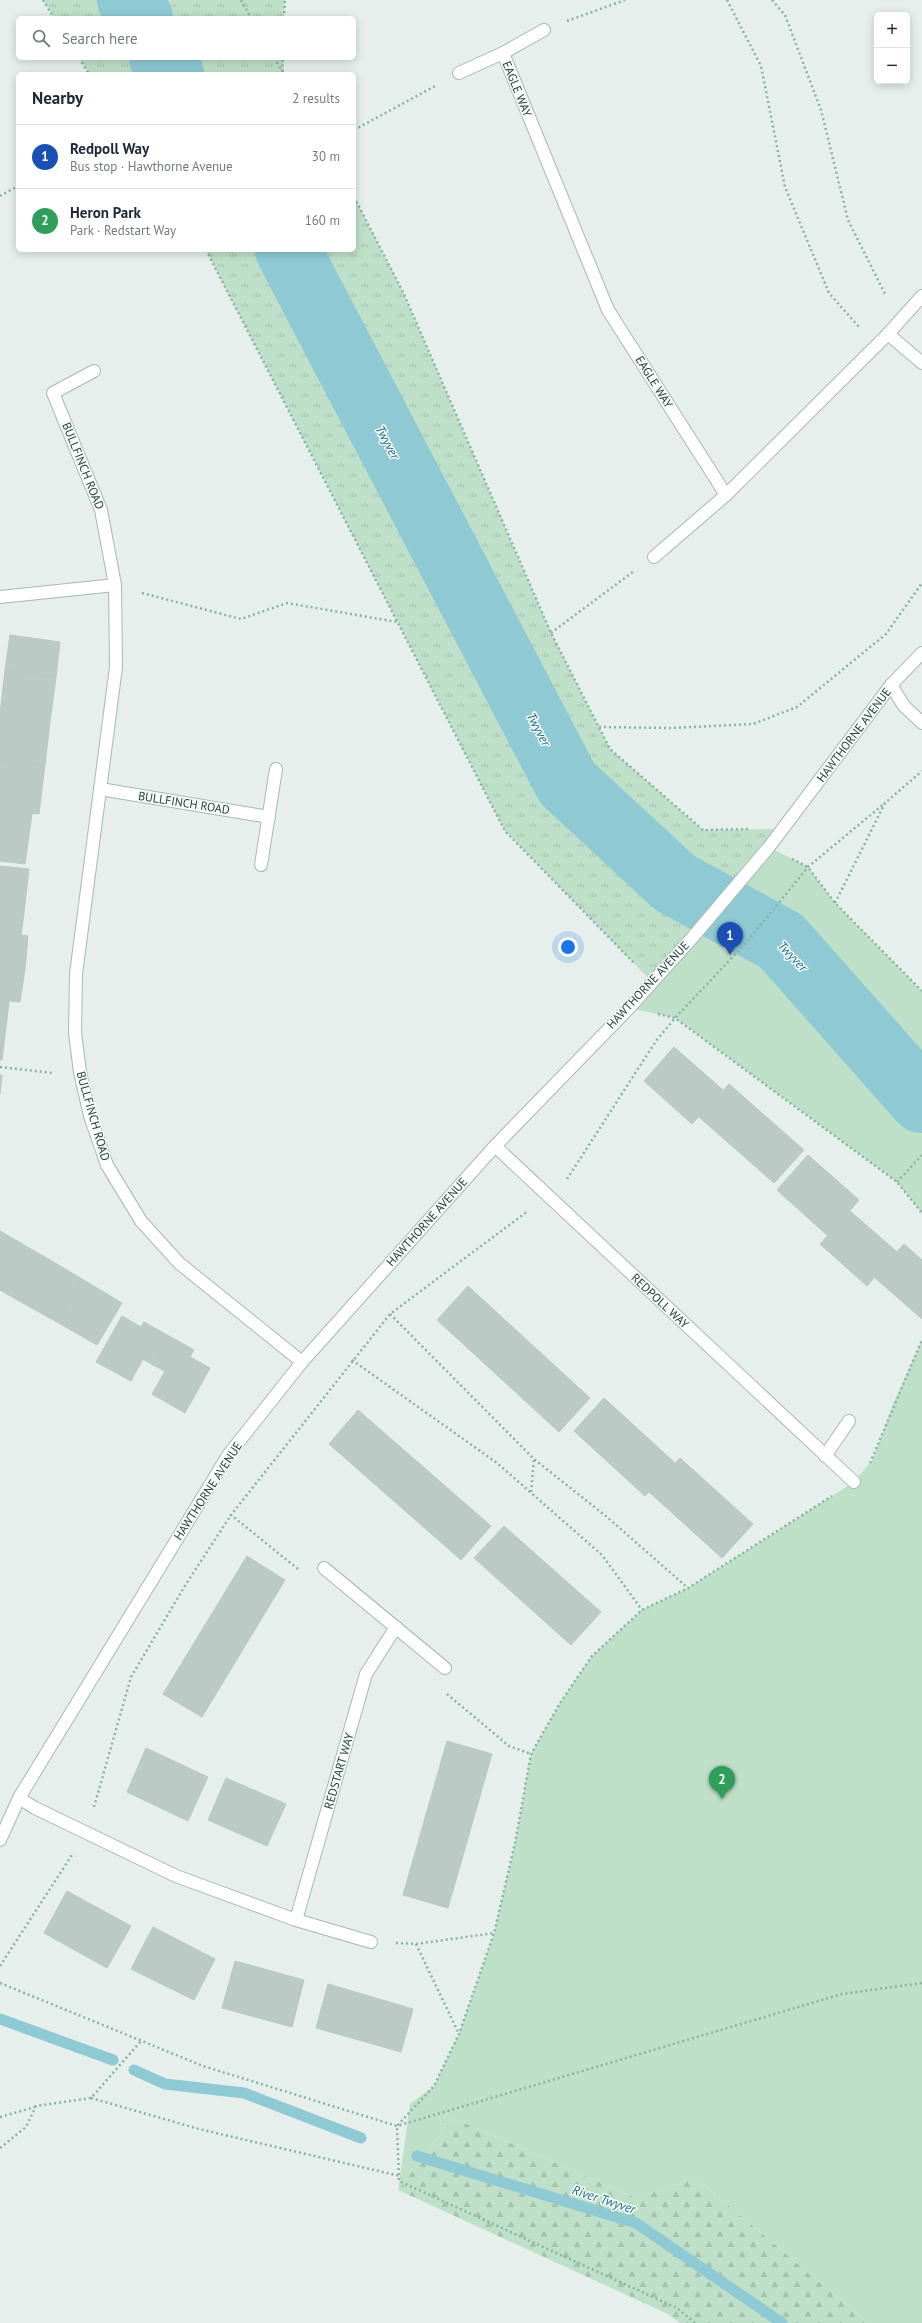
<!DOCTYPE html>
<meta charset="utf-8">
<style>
body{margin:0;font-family:"PT Sans",sans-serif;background:#f2f2f3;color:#1f2937}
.controls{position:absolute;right:12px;top:12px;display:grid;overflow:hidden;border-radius:6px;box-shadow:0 2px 10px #0003}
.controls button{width:36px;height:36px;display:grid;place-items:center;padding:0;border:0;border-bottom:1px solid #e0e1e3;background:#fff;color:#1f2937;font:20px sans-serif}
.you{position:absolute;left:568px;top:947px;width:14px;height:14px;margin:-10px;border:3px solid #fff;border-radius:50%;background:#1a73e8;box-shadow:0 0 0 6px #1a73e833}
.badge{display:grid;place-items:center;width:26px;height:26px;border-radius:50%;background:#7f5249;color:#fff;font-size:13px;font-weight:700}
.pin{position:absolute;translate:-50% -33px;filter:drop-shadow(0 1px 2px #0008)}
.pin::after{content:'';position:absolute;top:21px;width:14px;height:12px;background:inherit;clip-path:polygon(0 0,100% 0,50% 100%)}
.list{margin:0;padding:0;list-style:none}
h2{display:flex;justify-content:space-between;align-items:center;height:52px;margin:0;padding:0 16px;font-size:17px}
h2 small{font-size:13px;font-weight:400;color:#747a83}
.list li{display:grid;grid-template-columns:26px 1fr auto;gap:12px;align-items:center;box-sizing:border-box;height:64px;padding:0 16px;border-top:1px solid #e0e1e3}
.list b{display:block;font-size:15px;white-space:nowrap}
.list p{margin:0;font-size:13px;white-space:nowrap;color:#747a83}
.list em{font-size:13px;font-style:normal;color:#747a83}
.icon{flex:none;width:22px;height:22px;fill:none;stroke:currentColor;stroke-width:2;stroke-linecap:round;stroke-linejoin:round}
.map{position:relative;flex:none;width:922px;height:2323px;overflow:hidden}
.search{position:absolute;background:#fff;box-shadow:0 2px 10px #0003;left:16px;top:16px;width:340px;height:44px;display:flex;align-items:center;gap:10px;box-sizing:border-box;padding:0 14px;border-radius:6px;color:#747a83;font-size:15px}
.panel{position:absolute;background:#fff;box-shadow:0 2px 10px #0003;left:16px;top:72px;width:340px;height:180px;border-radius:6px}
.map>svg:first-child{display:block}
</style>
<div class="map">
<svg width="922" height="2323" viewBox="0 0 922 2323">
<defs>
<pattern id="grass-tufts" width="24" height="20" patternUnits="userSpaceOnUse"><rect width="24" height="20" fill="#bfe0c8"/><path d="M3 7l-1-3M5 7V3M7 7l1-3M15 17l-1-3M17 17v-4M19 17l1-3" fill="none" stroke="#a4c1ad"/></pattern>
<pattern id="forest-firs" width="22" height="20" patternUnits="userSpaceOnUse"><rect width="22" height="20" fill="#bfe0c8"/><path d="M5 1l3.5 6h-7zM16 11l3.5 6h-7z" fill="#a4c1ad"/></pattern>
</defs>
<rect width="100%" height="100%" fill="#e6efeb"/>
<g fill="url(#grass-tufts)">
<path d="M43,0H285L284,18H54Z"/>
<path d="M79,58H283L284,74H89Z"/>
<path d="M354,197L403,292L551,633L610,749L703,830L782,829L652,982L505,831L206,250H354Z"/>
</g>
<path fill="url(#forest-firs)" d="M453,2118L636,2198L696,2178L868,2323H680L668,2314L398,2190Z"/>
<g fill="#bfe0c8">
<path d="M769,847L808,867L835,903L922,991V1213L897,1182L675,1018L629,1008Z"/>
<path d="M922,1340V2323H868L696,2178L636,2198L453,2118L398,2190L410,2104L434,2086L459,2034L494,1933L515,1843L531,1754L560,1703L592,1656L642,1610L688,1588L854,1482L873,1459L894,1402Z"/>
</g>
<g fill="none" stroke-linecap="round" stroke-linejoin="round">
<g stroke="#8ec9d4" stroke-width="11">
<path d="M0,2019L113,2060"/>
<path d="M134,2070L165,2084L244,2093L361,2138"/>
<path d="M417,2156L636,2223L782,2323"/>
</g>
<g stroke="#8ec9d4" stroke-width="66">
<path d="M130,0L140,18"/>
<path d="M162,58L171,74"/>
<path d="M288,250L567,783L675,883L781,941L922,1100"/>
</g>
</g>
<g fill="#bbcac4" stroke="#b8c9c2">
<path d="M10,635L60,642L56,677L5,670Z"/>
<path d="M5,670L56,677L50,722L0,714Z"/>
<path d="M0,714L50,722L45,765L0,761Z"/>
<path d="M0,761L45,765L39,814L0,810Z"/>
<path d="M0,810L32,814L25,864L0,861Z"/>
<path d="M0,866L29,869L23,921L0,918Z"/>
<path d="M0,918L23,921L21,935L28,936L25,969L0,966Z"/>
<path d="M0,966L25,969L20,1002L9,1001L8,1011L0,1010Z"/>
<path d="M0,1010L8,1011L2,1060H0Z"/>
<path d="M674,1047L723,1090L692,1124L644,1081Z"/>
<path d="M0,1075H2L0,1094Z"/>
<path d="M729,1084L804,1150L774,1183L699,1117Z"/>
<path d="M808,1155L859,1200L828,1236L777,1190Z"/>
<path d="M850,1211L897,1252L867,1286L820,1244Z"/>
<path d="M0,1231L45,1257L19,1301L0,1290Z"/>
<path d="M904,1244L922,1260V1319L874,1277Z"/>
<path d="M45,1257L82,1279L57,1322L19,1301Z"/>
<path d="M82,1279L122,1303L97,1345L57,1322Z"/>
<path d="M468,1286L590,1398L559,1432L437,1320Z"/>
<path d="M122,1316L141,1327L144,1322L169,1336L153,1365L143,1359L131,1381L96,1362Z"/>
<path d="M169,1336L194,1350L190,1357L210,1368L185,1413L152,1394L165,1371L153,1365Z"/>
<path d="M604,1398L675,1463L645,1496L574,1431Z"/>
<path d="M358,1410L491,1526L461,1560L329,1444Z"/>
<path d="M680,1458L753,1524L722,1558L649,1492Z"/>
<path d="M504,1526L601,1612L571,1645L474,1558Z"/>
<path d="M247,1556L285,1580L202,1717L163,1694Z"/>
<path d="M447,1741L492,1754L448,1908L403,1895Z"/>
<path d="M146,1748L208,1777L188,1821L127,1792Z"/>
<path d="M226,1778L286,1804L267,1846L208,1820Z"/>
<path d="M67,1891L131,1926L107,1968L44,1933Z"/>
<path d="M153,1927L215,1959L194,2000L131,1969Z"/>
<path d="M235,1961L304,1980L292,2027L222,2008Z"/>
<path d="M328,1984L413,2009L401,2052L316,2028Z"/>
</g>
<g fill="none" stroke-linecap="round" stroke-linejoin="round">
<g stroke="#a8b8b2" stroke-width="14">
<g id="minor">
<path d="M503,53L608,310L726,495L888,334L922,363"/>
<path d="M459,73L503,53L544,30"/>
<path d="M888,334L922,296"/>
<path d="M94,371L53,393L101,510L115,585L116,667L76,974L75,1033L80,1072L90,1116L107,1165L141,1221L179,1263L302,1362"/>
<path d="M654,557L726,495"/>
<path d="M0,597L115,585"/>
<path d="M891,685L904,706L922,723"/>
<path d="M100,789L269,817"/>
<path d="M261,865L276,769"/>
<path d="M495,1146L854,1482"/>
<path d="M825,1456L849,1421"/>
<path d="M324,1568L445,1668"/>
<path d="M19,1798L35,1808L176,1876L296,1920L371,1942"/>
<path d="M0,1840L19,1798L229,1454L302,1362L495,1146L629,1008L692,938L769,847L891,685L922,653"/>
<path d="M296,1920L366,1674L396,1627"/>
</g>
</g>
<g stroke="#86b3a5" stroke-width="2.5" stroke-dasharray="2 3" stroke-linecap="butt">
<path d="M43,0L54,18"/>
<path d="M241,0L251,18"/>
<path d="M727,0L761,66L785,187L829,293L859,327"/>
<path d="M772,0L785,15L821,110L848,220L886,296"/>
<path d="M284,18L285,0"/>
<path d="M567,21L625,0"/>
<path d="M79,58L89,74"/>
<path d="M274,58L284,74"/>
<path d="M278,74L282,72L283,58"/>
<path d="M354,130L437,85"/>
<path d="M0,196L18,186"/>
<path d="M354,197L403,292L551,633L610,749L703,830L750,829"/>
<path d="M206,250L505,831L634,963"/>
<path d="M142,593L241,619L287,603L397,622"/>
<path d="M551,633L634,571"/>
<path d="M599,727L671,728L753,724L797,707L886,634L922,583"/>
<path d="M792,859L808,867L835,903L922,991"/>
<path d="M835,903L885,803L922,771"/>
<path d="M658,1014L675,1018L897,1182L922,1213"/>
<path d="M0,1067L53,1073"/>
<path d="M567,1179L656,1041L675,1018L745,944L808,867L885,803"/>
<path d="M897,1182L922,1155"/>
<path d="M390,1314L534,1459L607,1517L688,1588"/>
<path d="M352,1360L497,1463L602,1555L642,1610"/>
<path d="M870,1463L922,1340"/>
<path d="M531,1492L534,1459"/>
<path d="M298,1569L231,1515L390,1314L528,1211"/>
<path d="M447,1694L509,1746L531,1754"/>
<path d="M94,1807L131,1677L186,1584L231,1515"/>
<path d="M396,1943L416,1944L494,1933"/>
<path d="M416,1944L459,2034"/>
<path d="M0,1966L72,1855"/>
<path d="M0,1983L203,2066L397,2126L842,1994L922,1983"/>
<path d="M91,2098L199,2129L400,2176"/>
<path d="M0,2117L35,2107"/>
<path d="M0,2148L26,2127L36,2106L91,2098L141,2041"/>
<path d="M695,2323L677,2308L399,2181L397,2126L434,2086L459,2034L494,1933L515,1843L531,1754L560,1703L592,1656L642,1610L688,1588L832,1496"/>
</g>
<use href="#minor" stroke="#fff" stroke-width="12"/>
</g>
<g text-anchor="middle" stroke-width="3" stroke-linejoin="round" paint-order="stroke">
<g font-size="12" fill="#24423a" stroke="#f7fbf9">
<text transform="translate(517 89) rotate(68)" y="4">EAGLE WAY</text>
<text transform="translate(654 382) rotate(58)" y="4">EAGLE WAY</text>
<text transform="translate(83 466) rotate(68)" y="4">BULLFINCH ROAD</text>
<text transform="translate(854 735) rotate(-53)" y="4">HAWTHORNE AVENUE</text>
<text transform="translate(184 803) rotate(9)" y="4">BULLFINCH ROAD</text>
<text transform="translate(648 985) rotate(-47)" y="4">HAWTHORNE AVENUE</text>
<text transform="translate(93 1116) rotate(74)" y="4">BULLFINCH ROAD</text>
<text transform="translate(427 1222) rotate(-48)" y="4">HAWTHORNE AVENUE</text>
<text transform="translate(660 1301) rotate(43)" y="4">REDPOLL WAY</text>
<text transform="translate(208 1491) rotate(-57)" y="4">HAWTHORNE AVENUE</text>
<text transform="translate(339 1771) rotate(-74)" y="4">REDSTART WAY</text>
</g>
<g font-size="13" font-style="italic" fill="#1c6f80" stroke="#f7fbf9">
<text transform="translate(388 442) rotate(62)" y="5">Twyver</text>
<text transform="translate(539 729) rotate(62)" y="5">Twyver</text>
<text transform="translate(793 956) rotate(46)" y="5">Twyver</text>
<text transform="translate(604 2199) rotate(18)" y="5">River Twyver</text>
</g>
</g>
</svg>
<div class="controls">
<button>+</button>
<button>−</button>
</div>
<div class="you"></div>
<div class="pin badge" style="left:730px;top:955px;background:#1a4fb4">1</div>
<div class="pin badge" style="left:722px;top:1799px;background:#2e9e5b">2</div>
<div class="search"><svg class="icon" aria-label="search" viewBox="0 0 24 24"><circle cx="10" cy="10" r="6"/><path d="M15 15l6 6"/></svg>Search here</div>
<section class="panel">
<h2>Nearby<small>2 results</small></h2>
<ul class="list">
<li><span class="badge" style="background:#1a4fb4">1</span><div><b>Redpoll Way</b><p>Bus stop · Hawthorne Avenue</p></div><em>30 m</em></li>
<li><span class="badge" style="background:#2e9e5b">2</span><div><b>Heron Park</b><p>Park · Redstart Way</p></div><em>160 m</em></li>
</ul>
</section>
</div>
